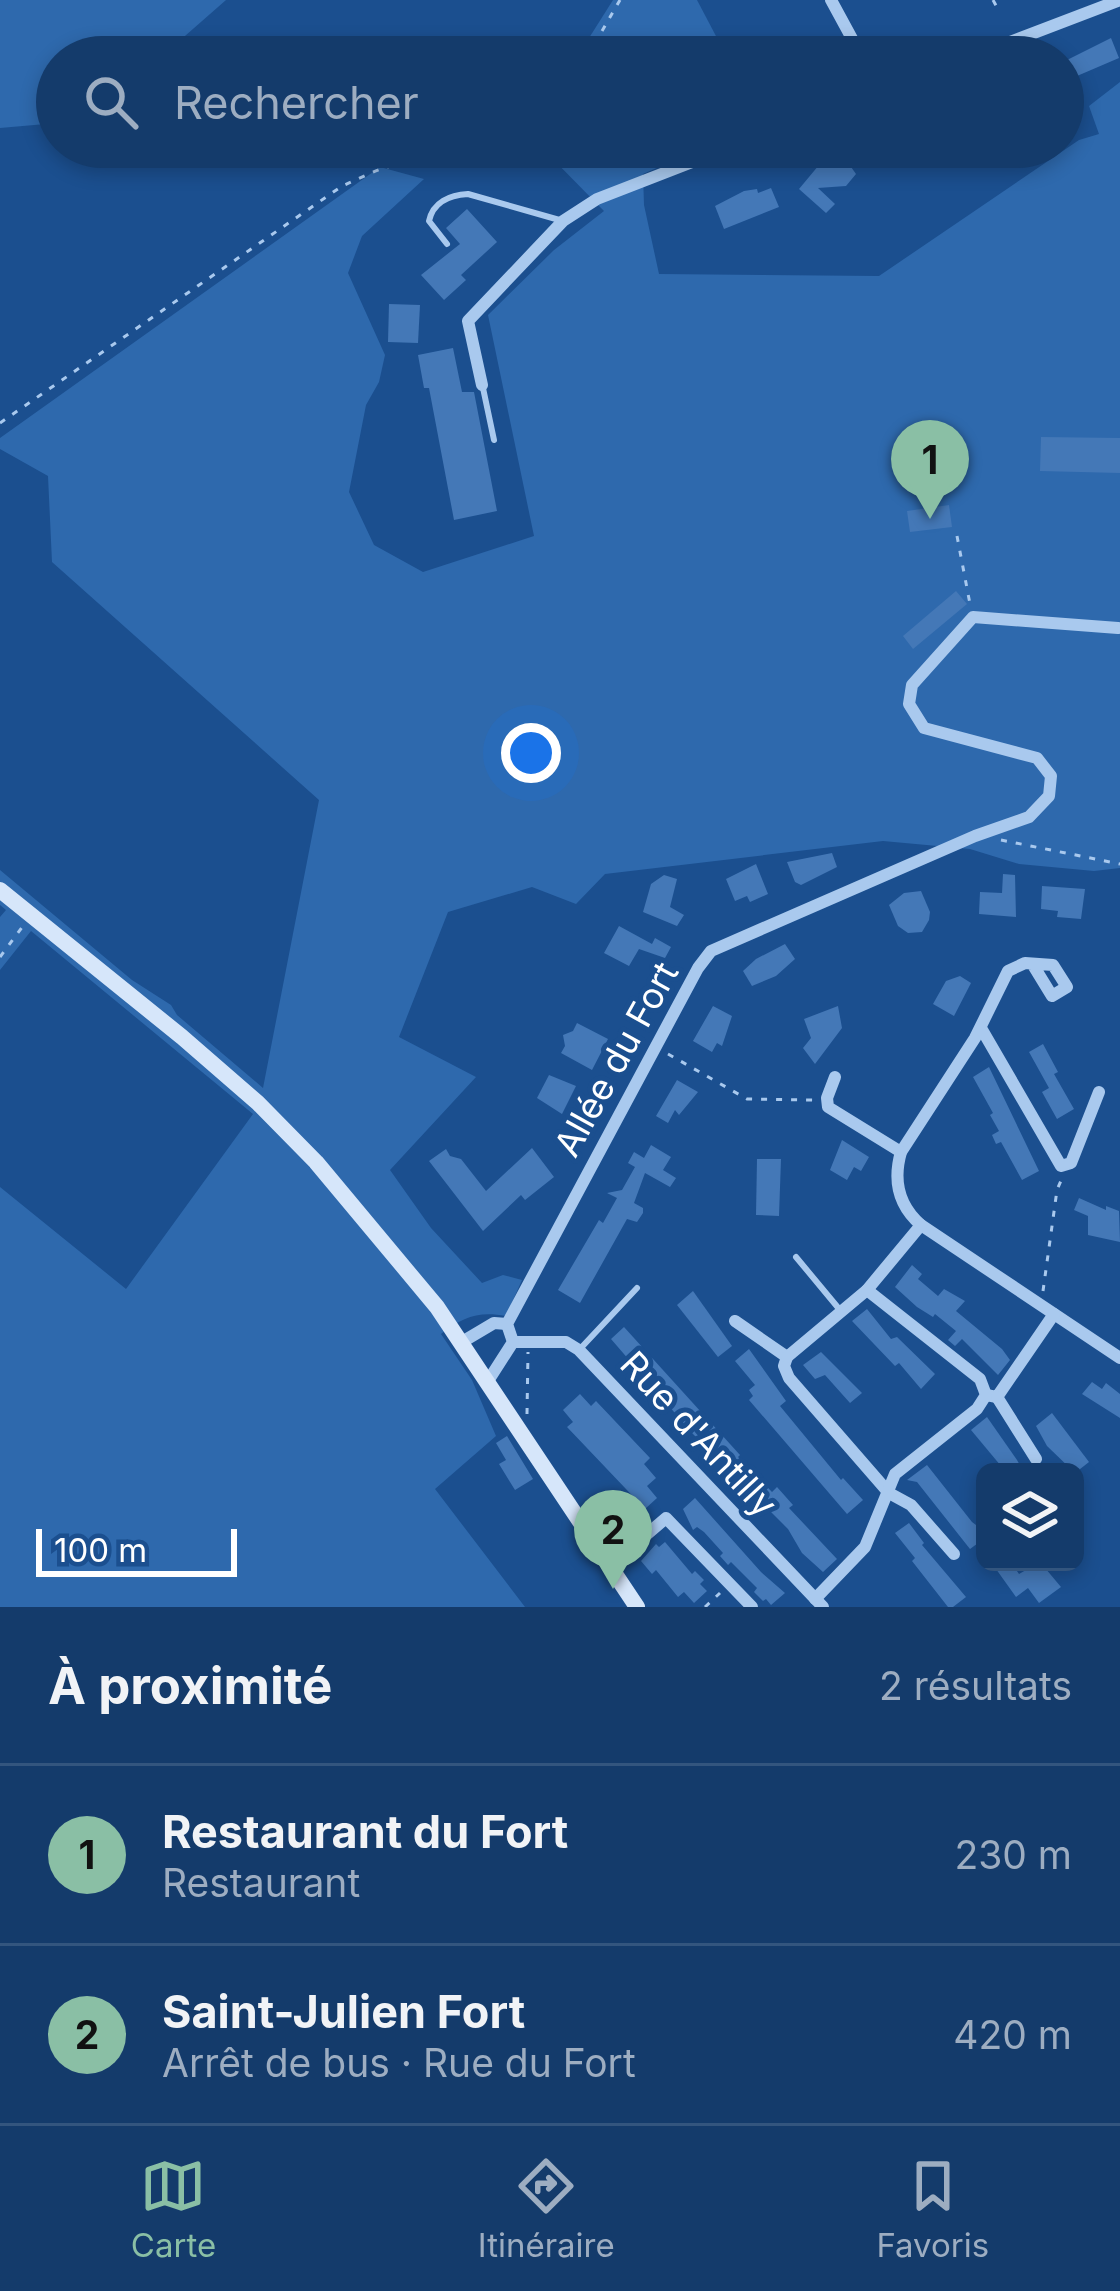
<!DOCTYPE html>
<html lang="fr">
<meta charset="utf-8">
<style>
body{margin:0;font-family:Inter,sans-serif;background:#1d4271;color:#f1f3f6}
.controls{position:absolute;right:36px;bottom:36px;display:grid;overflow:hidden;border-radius:18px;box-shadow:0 6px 18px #0003}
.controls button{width:108px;height:108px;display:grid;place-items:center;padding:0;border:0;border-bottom:3px solid #33557e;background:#143b6b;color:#f1f3f6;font:60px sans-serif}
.scale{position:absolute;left:36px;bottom:30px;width:201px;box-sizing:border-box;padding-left:12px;border:6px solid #fff;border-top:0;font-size:33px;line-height:42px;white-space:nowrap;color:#fff;-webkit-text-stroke:9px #1b4f8f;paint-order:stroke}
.you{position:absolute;left:531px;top:753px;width:42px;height:42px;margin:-30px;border:9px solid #fff;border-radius:50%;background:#1a73e8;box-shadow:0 0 0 18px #1a73e833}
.badge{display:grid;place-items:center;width:78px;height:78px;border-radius:50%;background:#8abfa5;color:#111;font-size:39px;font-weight:700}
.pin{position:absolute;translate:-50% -99px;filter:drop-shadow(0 3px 6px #0008)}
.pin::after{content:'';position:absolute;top:63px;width:42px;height:36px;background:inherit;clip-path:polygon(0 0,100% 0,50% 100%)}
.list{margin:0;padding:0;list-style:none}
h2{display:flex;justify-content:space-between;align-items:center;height:156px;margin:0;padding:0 48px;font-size:51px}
h2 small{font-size:39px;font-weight:400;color:#9dadc1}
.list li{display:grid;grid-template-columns:78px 1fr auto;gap:36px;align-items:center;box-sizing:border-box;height:180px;padding:0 48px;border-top:3px solid #33557e}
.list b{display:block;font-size:45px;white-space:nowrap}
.list p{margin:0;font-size:39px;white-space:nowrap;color:#9dadc1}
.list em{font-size:39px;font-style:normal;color:#9dadc1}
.icon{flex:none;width:66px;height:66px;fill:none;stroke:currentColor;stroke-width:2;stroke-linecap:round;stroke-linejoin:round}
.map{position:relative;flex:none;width:1120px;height:1607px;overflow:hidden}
.search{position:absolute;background:#143b6b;box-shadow:0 6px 18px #0003;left:36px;right:36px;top:36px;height:132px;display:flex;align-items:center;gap:30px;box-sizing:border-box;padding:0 42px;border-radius:66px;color:#9dadc1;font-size:45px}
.sheet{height:516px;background:#143b6b}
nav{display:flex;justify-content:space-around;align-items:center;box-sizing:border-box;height:168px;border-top:3px solid #33557e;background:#143b6b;font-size:33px;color:#9dadc1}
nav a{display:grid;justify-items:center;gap:6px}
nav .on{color:#8abfa5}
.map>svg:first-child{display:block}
</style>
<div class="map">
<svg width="1120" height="1607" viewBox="0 0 1120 1607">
<rect width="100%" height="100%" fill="#1b4f8f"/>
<g fill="#2e69ad">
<path d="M0,0H226L161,57H57V123L0,128Z"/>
<path d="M613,0H697L727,57H577Z"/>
<path d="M1120,82V868L1094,871L1019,864L970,849L883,841L605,874L576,904L532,887L448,912L399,1037L476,1077L390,1170L431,1228L482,1283L503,1275L522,1280L506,1316C478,1311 463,1317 441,1334L472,1380L496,1436L435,1489L525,1607H0V1187L126,1289L253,1114L31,931L0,970V917L6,910L0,905V870L132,980L171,1005L177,1015L263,1088L319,800L52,562L48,476L0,449V438L380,167L424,179L362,236L348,273L385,355L379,382L366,405L349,492L374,545L423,572L534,536L488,315L554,250L604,211L541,147H704L643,174L644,205L659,274L879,276L1079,140L1099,134L1089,106Z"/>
</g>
<g fill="#4478b7">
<path d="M1111,38L1119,58L1063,82V62Z"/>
<path d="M842,147H865L849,164L856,174L846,186L818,188L835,204L826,213L799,189L819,165Z"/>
<path d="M771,188L779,207L724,229L715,206L744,191L757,189L758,193Z"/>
<path d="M467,209L497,242L461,275L466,280L444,300L421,275L460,244L446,228Z"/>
<path d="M389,304L420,305L418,343L388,342Z"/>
<path d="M453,348L462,392H474L497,511L454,520L429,388H424L418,355Z"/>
<path d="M1041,437L1120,438V473L1040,471Z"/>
<path d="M949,505L952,527L910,532L907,511Z"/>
<path d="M956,591L967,604L913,649L903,636Z"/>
<path d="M832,853L837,867L801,885L795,882L787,862Z"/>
<path d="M756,864L768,894L750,902L747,896L735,901L726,879Z"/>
<path d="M1003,874L1015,875L1016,917L979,914L980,892L1002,893Z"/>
<path d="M664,875L677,879L670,907L684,915L677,926L643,912L651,884Z"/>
<path d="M1042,886L1085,889L1081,919L1057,917L1058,911L1041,909Z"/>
<path d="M921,891L930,912L929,920L922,932L908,933L898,926L889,905L904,893Z"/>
<path d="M619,926L652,944L655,938L671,947L665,958L639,949L629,966L604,953Z"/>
<path d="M785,944L795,959L776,976L752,986L743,971L756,959Z"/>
<path d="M960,976L971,983L954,1016L933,1004L946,981Z"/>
<path d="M713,1006L732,1016L722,1046L717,1043L712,1052L693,1041Z"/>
<path d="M838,1006L842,1028L815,1064L803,1048L811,1038L804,1019Z"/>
<path d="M577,1023L608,1039L592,1070L561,1053L565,1046L563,1035L573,1031Z"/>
<path d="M1043,1044L1058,1072L1054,1074L1074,1109L1057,1119L1042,1092L1049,1088L1029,1052Z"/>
<path d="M989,1067L1039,1171L1022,1180L1001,1142L996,1144L992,1135L999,1131L990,1115L993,1113L973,1077Z"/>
<path d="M549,1075L576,1086L562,1114L537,1098Z"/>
<path d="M677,1080L698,1092L679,1115L675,1110L668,1123L656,1116Z"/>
<path d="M842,1140L869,1157L861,1171L854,1167L847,1180L830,1170Z"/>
<path d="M651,1145L671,1157L663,1170L676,1178L670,1187L645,1173L634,1203L643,1208V1213L637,1222L627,1219L580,1303L558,1290L599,1220L603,1223L617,1198L607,1193L622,1190L635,1167L628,1163L634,1152L644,1158Z"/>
<path d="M532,1148L554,1177L525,1200L521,1195L483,1231L429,1161L446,1149L450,1156L461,1159L486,1191Z"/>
<path d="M757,1159H781L779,1216L756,1215Z"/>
<path d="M1079,1198L1106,1210V1206L1119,1211L1120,1242L1088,1235V1216L1074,1210Z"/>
<path d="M912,1265L922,1274L918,1279L938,1296L944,1289L965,1301L956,1311L1002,1349L1010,1360L998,1375L962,1339L955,1346L948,1340L956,1331L935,1314L933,1317L917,1307L895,1287Z"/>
<path d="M693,1291L732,1346L718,1357L677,1305Z"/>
<path d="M867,1309L891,1339L897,1337L935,1374L921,1389L899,1363L895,1366L852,1321Z"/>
<path d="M624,1327L740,1455L738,1457L772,1492L777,1487L793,1505L789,1508L837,1559L823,1572L802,1553L788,1529L693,1434L611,1339Z"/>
<path d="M749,1349L786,1401L780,1406L841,1480L843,1478L863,1500L847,1514L749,1400L753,1396L749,1390L755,1385L735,1361Z"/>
<path d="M821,1352L862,1393L850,1403L825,1375L815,1379L803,1365Z"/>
<path d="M1092,1382L1102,1389L1106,1383L1120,1394V1418L1082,1394Z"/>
<path d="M580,1394L591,1406L596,1401L650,1458L644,1464L656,1478L647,1486L657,1498L645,1509L567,1427L573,1422L563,1410Z"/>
<path d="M1052,1413L1089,1462L1075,1473L1047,1446L1036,1426Z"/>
<path d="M987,1417L1017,1460L1021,1467L1014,1472H1006L971,1430Z"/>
<path d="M507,1436L533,1479L515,1490L499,1464L506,1460L496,1443Z"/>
<path d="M927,1465L972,1522L980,1528L985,1524V1538L970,1549L917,1482L907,1480Z"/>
<path d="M695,1498L761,1572L785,1593L771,1605L766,1599L763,1601L754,1592L757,1588L731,1562L728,1565L720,1556L723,1553L704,1532L697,1527L693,1530L683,1509Z"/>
<path d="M909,1523L924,1543L922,1545L966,1597L953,1607H948L912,1561L915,1558L895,1533Z"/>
<path d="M665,1542L692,1574L695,1571L704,1580L700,1584L707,1591L694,1603L684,1592L678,1597L656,1570L652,1574L641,1561L656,1544L659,1547Z"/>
<path d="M1005,1562H1011L1019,1574L1040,1562L1061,1587L1039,1603L1028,1588L1016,1597L996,1569Z"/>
</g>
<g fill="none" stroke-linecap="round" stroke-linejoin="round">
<g stroke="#a9c9ee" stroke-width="3" stroke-dasharray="6 9" stroke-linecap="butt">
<path d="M993,0L999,11"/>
<path d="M587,57L620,0"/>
<path d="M0,423L342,186C359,179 378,168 396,165C433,159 474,167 508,147"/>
<path d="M957,536L970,604"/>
<path d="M1001,840L1120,864"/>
<path d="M0,957L23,926"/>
<path d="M668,1054L747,1099L814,1100"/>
<path d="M1043,1291L1057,1190L1063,1176"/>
<path d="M527,1414L528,1352"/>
<path d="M705,1607L720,1593"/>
</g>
<g stroke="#a9c9ee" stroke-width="6">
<path d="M447,244L429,221C433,202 450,195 468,194L563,221"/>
<path d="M483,388L494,440"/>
<path d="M796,1257L840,1310"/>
<path d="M579,1350L637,1288"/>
<path d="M587,1524L622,1495L638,1511"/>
</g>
<g stroke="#a9c9ee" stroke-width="12">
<path d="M831,0L862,57"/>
<path d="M971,57L1120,0"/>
<path d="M482,385L468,321L563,221L597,199L731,147"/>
<path d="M1033,965L1052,996L1067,987L1053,965L1025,963L1008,971L975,1038L901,1152C893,1180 898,1205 921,1225L1120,1358"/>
<path d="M981,1028L1061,1166L1071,1163L1099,1092"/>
<path d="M835,1077L827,1098L828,1107L901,1152"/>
<path d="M735,1321L787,1357L784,1366L789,1378L889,1493L911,1505L954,1554"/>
<path d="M462,1342L494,1323L507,1324"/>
<path d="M513,1342H566L579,1350L823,1607"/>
<path d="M787,1357L867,1290L921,1225"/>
<path d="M488,1381L513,1342L507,1324L698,968L711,951L975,836L1029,817L1049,796L1051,776L1037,758L924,728L909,704L912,685L973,617L1118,628"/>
<path d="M986,1395L997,1397L1054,1314"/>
<path d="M997,1397L1036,1459"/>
<path d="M610,1566L666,1518L752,1607"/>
<path d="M815,1599L865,1547L895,1474L977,1409L986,1395L980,1379L867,1290"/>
</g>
<path stroke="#d6e6fa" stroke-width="16" d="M0,890L182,1037L258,1103L316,1162L437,1307L637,1607"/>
</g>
<g text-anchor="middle" stroke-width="10" stroke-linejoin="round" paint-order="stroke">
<g font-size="36" fill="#fff" stroke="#1b4f8f">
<text transform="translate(616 1059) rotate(-61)" y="13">Allée du Fort</text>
<text transform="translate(699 1434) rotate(47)" y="13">Rue d'Antilly</text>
</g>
</g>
</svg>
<div class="controls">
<button><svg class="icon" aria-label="layers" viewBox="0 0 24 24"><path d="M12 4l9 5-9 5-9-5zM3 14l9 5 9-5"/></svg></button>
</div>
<div class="scale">100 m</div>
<div class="you"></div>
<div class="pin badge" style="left:930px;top:519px">1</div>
<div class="pin badge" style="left:613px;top:1589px">2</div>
<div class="search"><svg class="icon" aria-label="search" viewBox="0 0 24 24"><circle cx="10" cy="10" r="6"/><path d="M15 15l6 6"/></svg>Rechercher</div>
</div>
<section class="sheet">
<h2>À proximité<small>2 résultats</small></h2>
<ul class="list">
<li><span class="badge">1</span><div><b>Restaurant du Fort</b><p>Restaurant</p></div><em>230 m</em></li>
<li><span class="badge">2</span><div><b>Saint-Julien Fort</b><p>Arrêt de bus · Rue du Fort</p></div><em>420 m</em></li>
</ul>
</section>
<nav>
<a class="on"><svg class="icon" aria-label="map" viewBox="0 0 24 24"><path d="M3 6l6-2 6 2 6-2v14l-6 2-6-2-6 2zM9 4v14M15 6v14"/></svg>Carte</a>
<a><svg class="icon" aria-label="directions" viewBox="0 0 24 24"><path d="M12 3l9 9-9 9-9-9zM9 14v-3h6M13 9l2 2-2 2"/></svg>Itinéraire</a>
<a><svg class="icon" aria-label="saved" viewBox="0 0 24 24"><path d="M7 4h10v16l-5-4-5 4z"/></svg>Favoris</a>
</nav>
